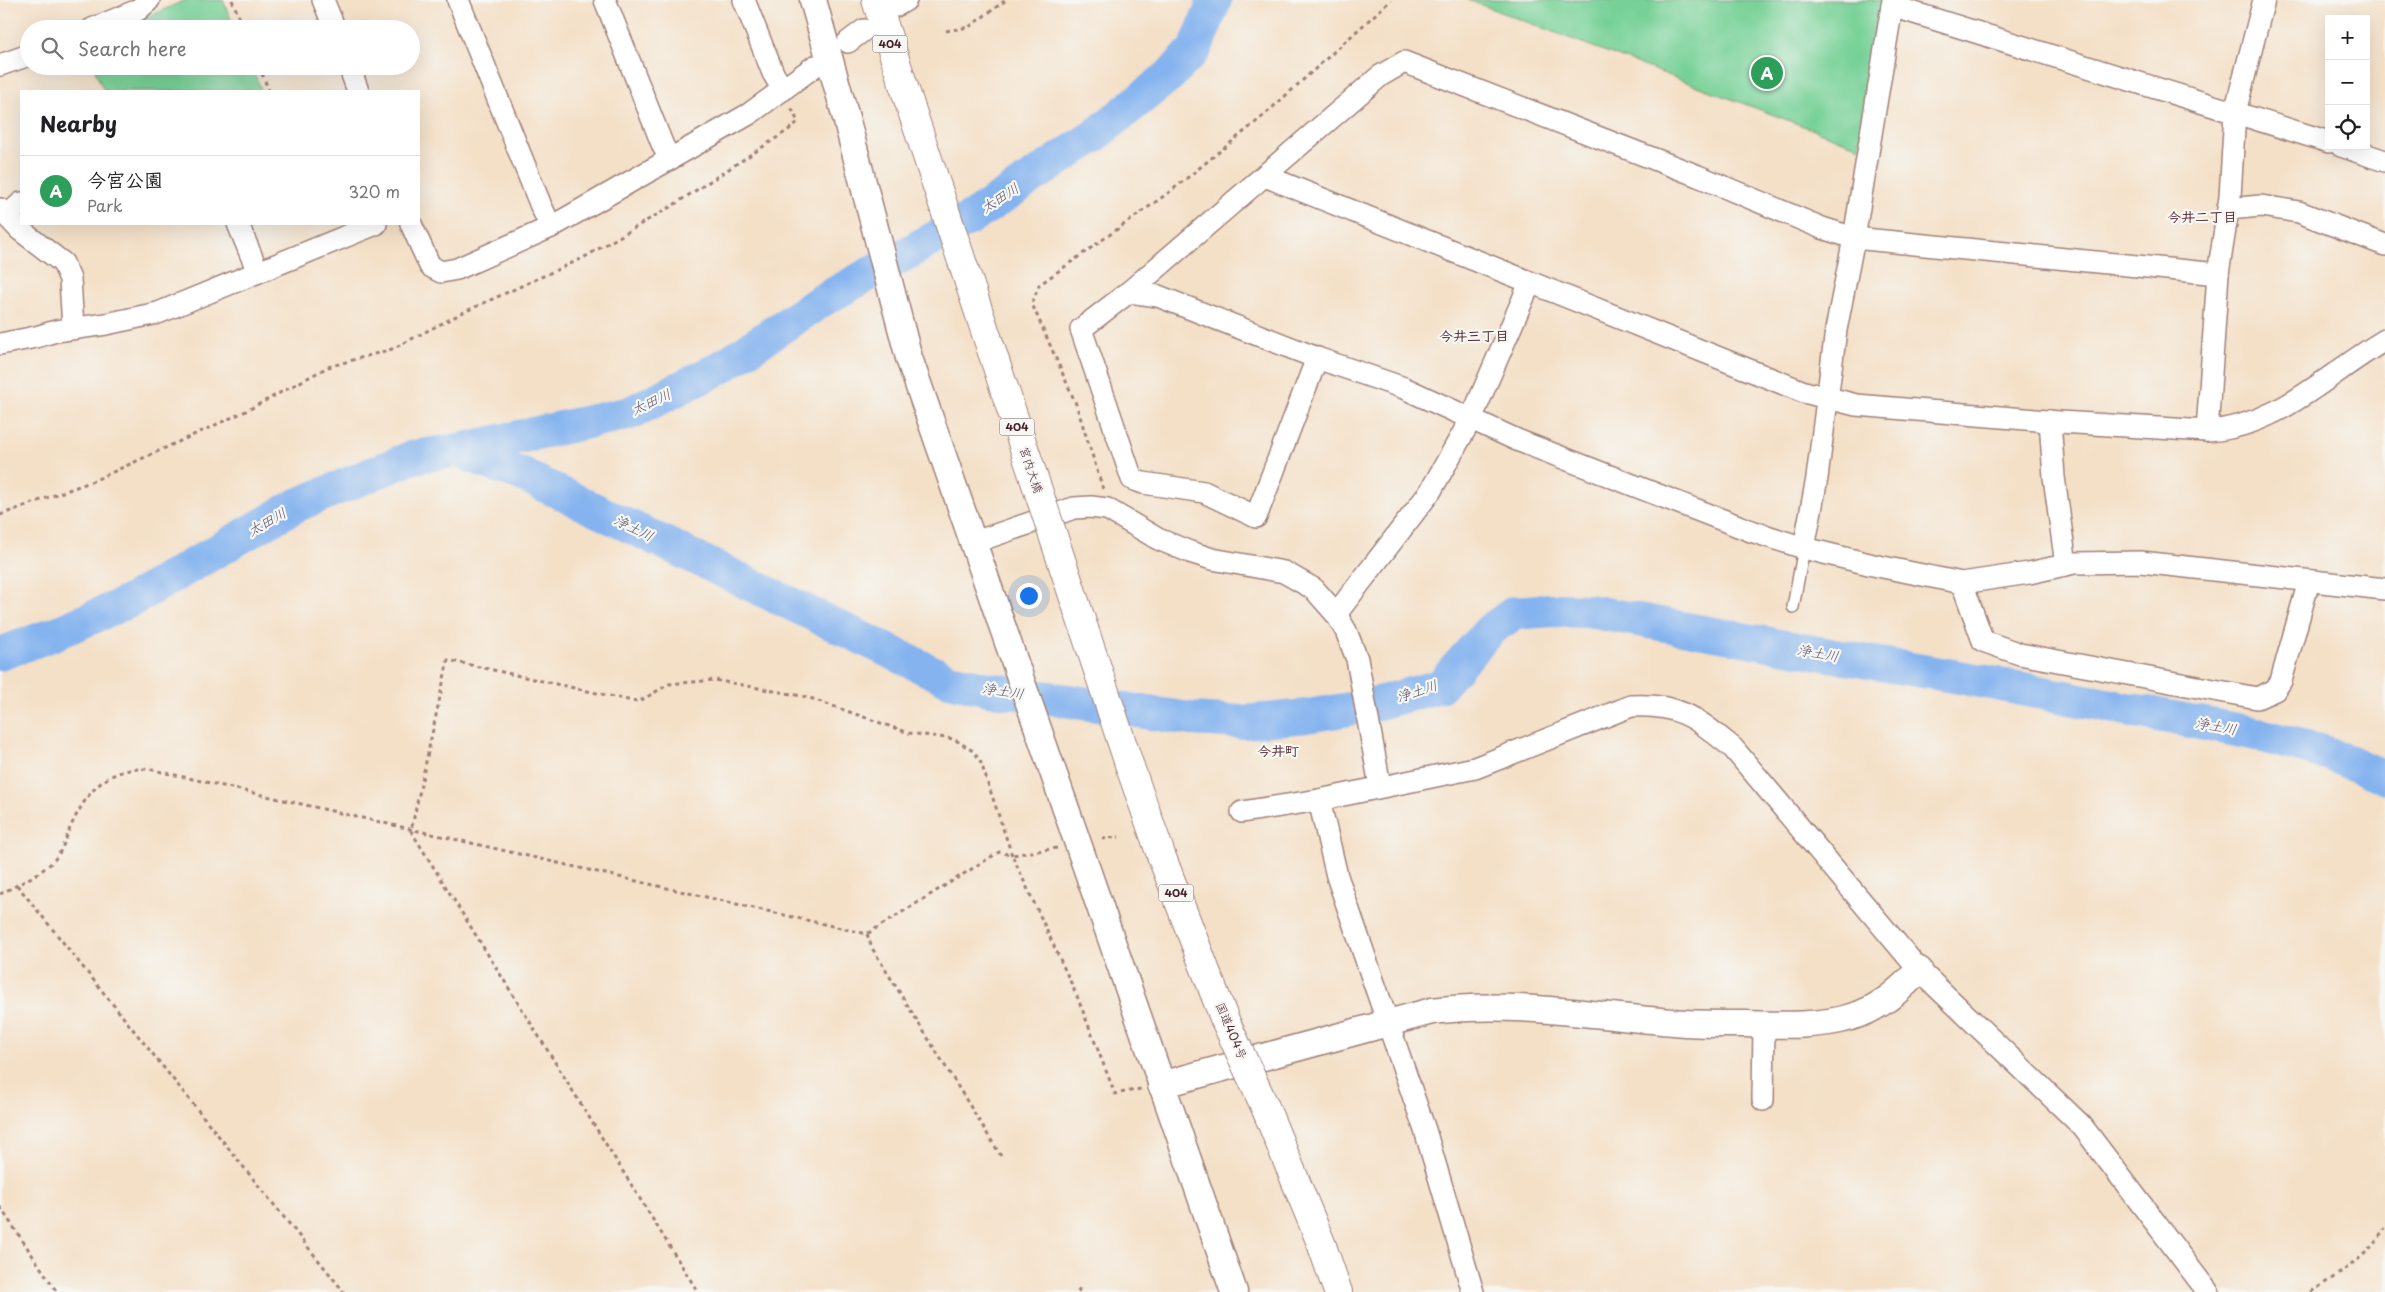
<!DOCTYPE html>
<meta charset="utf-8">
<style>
body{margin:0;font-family:"Playpen Sans","Klee One",sans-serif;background:#f2f2f2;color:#202124}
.controls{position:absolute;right:15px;top:15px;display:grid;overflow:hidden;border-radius:0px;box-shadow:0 5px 20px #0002}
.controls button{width:45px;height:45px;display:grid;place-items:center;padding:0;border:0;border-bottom:1px solid #e0e0e0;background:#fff;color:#202124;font:25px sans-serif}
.you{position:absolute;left:1028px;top:595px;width:18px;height:18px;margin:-12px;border:4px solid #fff;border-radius:50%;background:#1a73e8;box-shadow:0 0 0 8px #1a73e833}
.badge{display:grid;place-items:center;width:32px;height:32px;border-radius:50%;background:#2563eb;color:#fff;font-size:16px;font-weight:700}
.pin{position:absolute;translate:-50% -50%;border:2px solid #fff;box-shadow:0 1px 5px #0006}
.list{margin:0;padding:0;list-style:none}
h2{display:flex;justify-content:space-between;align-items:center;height:65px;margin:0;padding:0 20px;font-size:21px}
h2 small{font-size:16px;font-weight:400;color:#757577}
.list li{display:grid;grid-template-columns:32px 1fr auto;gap:15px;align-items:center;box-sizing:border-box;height:70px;padding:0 20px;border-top:1px solid #e0e0e0}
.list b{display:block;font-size:19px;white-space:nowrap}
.list p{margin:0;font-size:16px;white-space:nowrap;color:#757577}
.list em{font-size:16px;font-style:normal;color:#757577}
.icon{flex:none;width:28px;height:28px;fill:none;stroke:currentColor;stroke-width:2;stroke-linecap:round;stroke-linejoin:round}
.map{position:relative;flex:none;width:2385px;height:1292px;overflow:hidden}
.search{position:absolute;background:#fff;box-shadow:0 5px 20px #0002;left:20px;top:20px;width:400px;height:55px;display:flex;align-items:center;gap:12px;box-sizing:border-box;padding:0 18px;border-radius:28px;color:#757577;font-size:19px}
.panel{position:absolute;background:#fff;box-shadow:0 5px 20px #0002;left:20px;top:90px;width:400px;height:135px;border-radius:0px}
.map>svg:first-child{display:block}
</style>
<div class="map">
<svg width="2385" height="1292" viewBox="0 0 2385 1292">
<rect width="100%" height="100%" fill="#f6f6f2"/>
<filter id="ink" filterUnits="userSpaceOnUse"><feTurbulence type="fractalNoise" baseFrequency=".02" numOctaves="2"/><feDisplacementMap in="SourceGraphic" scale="10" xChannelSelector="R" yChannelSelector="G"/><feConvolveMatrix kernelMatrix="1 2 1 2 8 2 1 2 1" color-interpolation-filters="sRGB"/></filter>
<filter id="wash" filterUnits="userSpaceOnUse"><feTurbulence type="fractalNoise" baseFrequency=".0096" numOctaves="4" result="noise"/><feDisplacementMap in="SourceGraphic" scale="20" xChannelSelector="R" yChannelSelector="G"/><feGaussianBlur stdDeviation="1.12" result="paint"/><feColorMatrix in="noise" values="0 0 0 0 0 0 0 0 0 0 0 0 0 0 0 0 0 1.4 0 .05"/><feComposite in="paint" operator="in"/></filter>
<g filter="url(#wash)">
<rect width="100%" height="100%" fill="#f4e0c7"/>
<g fill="#77d197" stroke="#607861">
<path d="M186,0H223L235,29H118Z"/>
<path d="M1468,0H1883L1859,147Z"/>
<path d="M93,66H251L261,89L259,91H104Z"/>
</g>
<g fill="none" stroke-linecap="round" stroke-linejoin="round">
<g stroke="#84b3ef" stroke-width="34">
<path d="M459,450L486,462L521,474L949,680L988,689L1191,719L1243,722L1307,716L1368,706L1440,686L1490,630L1514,613L1552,610L1589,611L1868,662L1965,678L2252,733L2330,754L2385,777"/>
<path d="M0,654L54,634L128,602L295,506L413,457L459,450L630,413L720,368L821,301L974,216L1093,137L1170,75L1195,49L1215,0"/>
</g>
</g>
</g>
<g filter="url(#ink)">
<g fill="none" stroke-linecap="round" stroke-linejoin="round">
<g stroke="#9f8079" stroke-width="14">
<path id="service" d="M1793,607L1804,548"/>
</g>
<g stroke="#9f8079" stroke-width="24">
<g id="minor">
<path d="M323,0L335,29"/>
<path d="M458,0L541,206L551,227"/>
<path d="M605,0L663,146L670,159"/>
<path d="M744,0L773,73L783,90"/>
<path d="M896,6L906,0"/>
<path d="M1892,6L2329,142"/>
<path d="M92,29L138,10L149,0"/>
<path d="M848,42L864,30"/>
<path d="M0,65L29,55"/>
<path d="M349,66L358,91"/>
<path d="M2341,146L2385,161"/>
<path d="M1265,176L1804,392L1856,405L2060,422L2207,431C2279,427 2325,375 2385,340"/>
<path d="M0,209L20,230L63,263L70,279L73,328"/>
<path d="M2228,209L2261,206L2299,212L2385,245"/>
<path d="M7,216L21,203"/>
<path d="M238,224L258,272"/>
<path d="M411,224L430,266L441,272L457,269L551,227L749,114L815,66"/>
<path d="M1129,292L1158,296L1317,358L1404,388L1517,440L1751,531L1804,548L1873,565L1962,583L2029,573L2074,563L2141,562L2385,589"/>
<path d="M0,344L36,337L56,331L106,324L158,313L376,224"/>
<path d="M1317,358L1256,517L1204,492L1143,483L1132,479L1081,329L1129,292L1380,76L1404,62L1698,176L1822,228L1854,238L2218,274"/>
<path d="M2050,421L2054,477L2066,565"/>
<path d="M2207,431L2218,274L2230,197L2235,112L2264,0"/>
<path d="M972,543L1074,508L1091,507L1107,509L1158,539L1190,552L1212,559L1284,572L1314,589L1336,614L1346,631L1357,659L1380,786"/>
<path d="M1804,548L1817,478L1836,330L1854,238L1893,0"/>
<path d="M1962,583L1983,641L2020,654L2257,698L2275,690L2281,681L2309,581"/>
<path d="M1336,614L1430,492L1471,419L1530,283"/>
<path d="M1319,800L1337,876L1425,1130L1473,1292"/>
<path d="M1242,812L1319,800L1475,768L1631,706C1680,703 1697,719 1733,748L1919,970L2082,1126L2208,1292"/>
<path d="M1763,1100L1764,1025"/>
</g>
</g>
<g stroke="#9f8079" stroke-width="29">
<g id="tertiary">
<path d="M813,0L848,125L909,358L1234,1292"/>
<path d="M1161,1085L1432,1011C1517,1000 1600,1017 1685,1023C1705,1024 1725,1024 1746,1024C1779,1025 1819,1027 1851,1017C1879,1009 1899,991 1919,970"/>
</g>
</g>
<g stroke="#9f8079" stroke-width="30">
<g id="trunk">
<path d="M876,0L904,87"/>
<path d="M1130,767L1161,855L1224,1018"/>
<path d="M1265,1107L1321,1243L1338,1292"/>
</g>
</g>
<g stroke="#9f8079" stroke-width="3" stroke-dasharray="4 4" stroke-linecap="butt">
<path d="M232,0L244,29"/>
<path d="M946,31L969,27L1006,0"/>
<path d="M259,66L269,91"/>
<path d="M1103,489L1076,404L1032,304L1039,285L1171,191L1261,118L1391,0"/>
<path d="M0,515L93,481L248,410L328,367L392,349L464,312L583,258L675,204L787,131L798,122L791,107"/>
<path d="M1102,839L1119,837"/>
<path d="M1057,848L1012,855L1077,996L1115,1094L1141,1089"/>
<path d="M17,885L344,1292"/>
<path d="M0,894C14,887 46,871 55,859C62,851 66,838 70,828C87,791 106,767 149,769L867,934L999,852L1012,855L980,760L973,751L954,739L909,733L807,697L715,680L669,684L640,701L628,700L448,660L411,831L698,1292"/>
<path d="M867,934L872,948L1001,1156"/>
<path d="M0,1207L57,1292"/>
<path d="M1078,1292L1080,1287"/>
<path d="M2311,1292C2338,1274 2369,1257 2385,1228"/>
</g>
<use href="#service" stroke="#fff" stroke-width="11"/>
<use href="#minor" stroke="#fff" stroke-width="21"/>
<use href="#tertiary" stroke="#fff" stroke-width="26"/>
<use href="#trunk" stroke="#fff" stroke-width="28"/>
<g stroke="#9f8079" stroke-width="30" stroke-linecap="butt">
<g id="trunk-bridge">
<path d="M904,87L1130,767"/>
<path d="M1224,1018L1265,1107"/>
</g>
</g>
<use href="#trunk-bridge" stroke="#fff" stroke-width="28"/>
</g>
</g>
<g text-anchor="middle" stroke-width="4.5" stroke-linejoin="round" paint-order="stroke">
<g fill="#f6f6f2" stroke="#7e6067" stroke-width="1">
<rect x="872.5" y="35.5" width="35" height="17" rx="4"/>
<rect x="999.5" y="418.5" width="35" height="17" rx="4"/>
<rect x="1158.5" y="884.5" width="35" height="17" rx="4"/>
</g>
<g font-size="11" font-weight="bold" fill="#4a1f2b">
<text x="890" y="48">404</text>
<text x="1017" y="431">404</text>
<text x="1176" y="897">404</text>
</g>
<g font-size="12" fill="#4a1f2b" stroke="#f6f6f2">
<text transform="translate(1031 470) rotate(71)" y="4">宮内大橋</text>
<text transform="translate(1231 1031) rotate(67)" y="4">国道404号</text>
</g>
<g font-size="14" font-style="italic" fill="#5e5370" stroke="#f6f6f2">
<text transform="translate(1000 198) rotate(-33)" y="5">太田川</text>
<text transform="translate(651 402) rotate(-25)" y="5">太田川</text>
<text transform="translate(267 522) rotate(-30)" y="5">太田川</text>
<text transform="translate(634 528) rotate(26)" y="5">浄土川</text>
<text transform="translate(1818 653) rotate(10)" y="5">浄土川</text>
<text transform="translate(1003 691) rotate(9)" y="5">浄土川</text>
<text transform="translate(1417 691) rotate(-18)" y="5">浄土川</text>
<text transform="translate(2216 726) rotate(10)" y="5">浄土川</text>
</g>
<g font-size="14" font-weight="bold" fill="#4a1f2b" stroke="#f6f6f2">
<text x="2202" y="222">今井二丁目</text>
<text x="1474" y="341">今井三丁目</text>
<text x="1278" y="756">今井町</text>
</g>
</g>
</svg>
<div class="controls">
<button>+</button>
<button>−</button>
<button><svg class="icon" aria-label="locate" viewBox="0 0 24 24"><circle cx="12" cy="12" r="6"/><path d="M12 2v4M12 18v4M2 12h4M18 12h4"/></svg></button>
</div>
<div class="you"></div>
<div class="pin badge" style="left:1767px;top:73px;background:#2e9e5b">A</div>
<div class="search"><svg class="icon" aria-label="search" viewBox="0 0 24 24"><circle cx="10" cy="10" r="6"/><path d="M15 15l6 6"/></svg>Search here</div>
<section class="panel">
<h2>Nearby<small></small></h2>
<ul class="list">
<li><span class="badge" style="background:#2e9e5b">A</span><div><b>今宮公園</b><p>Park</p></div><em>320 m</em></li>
</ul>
</section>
</div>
